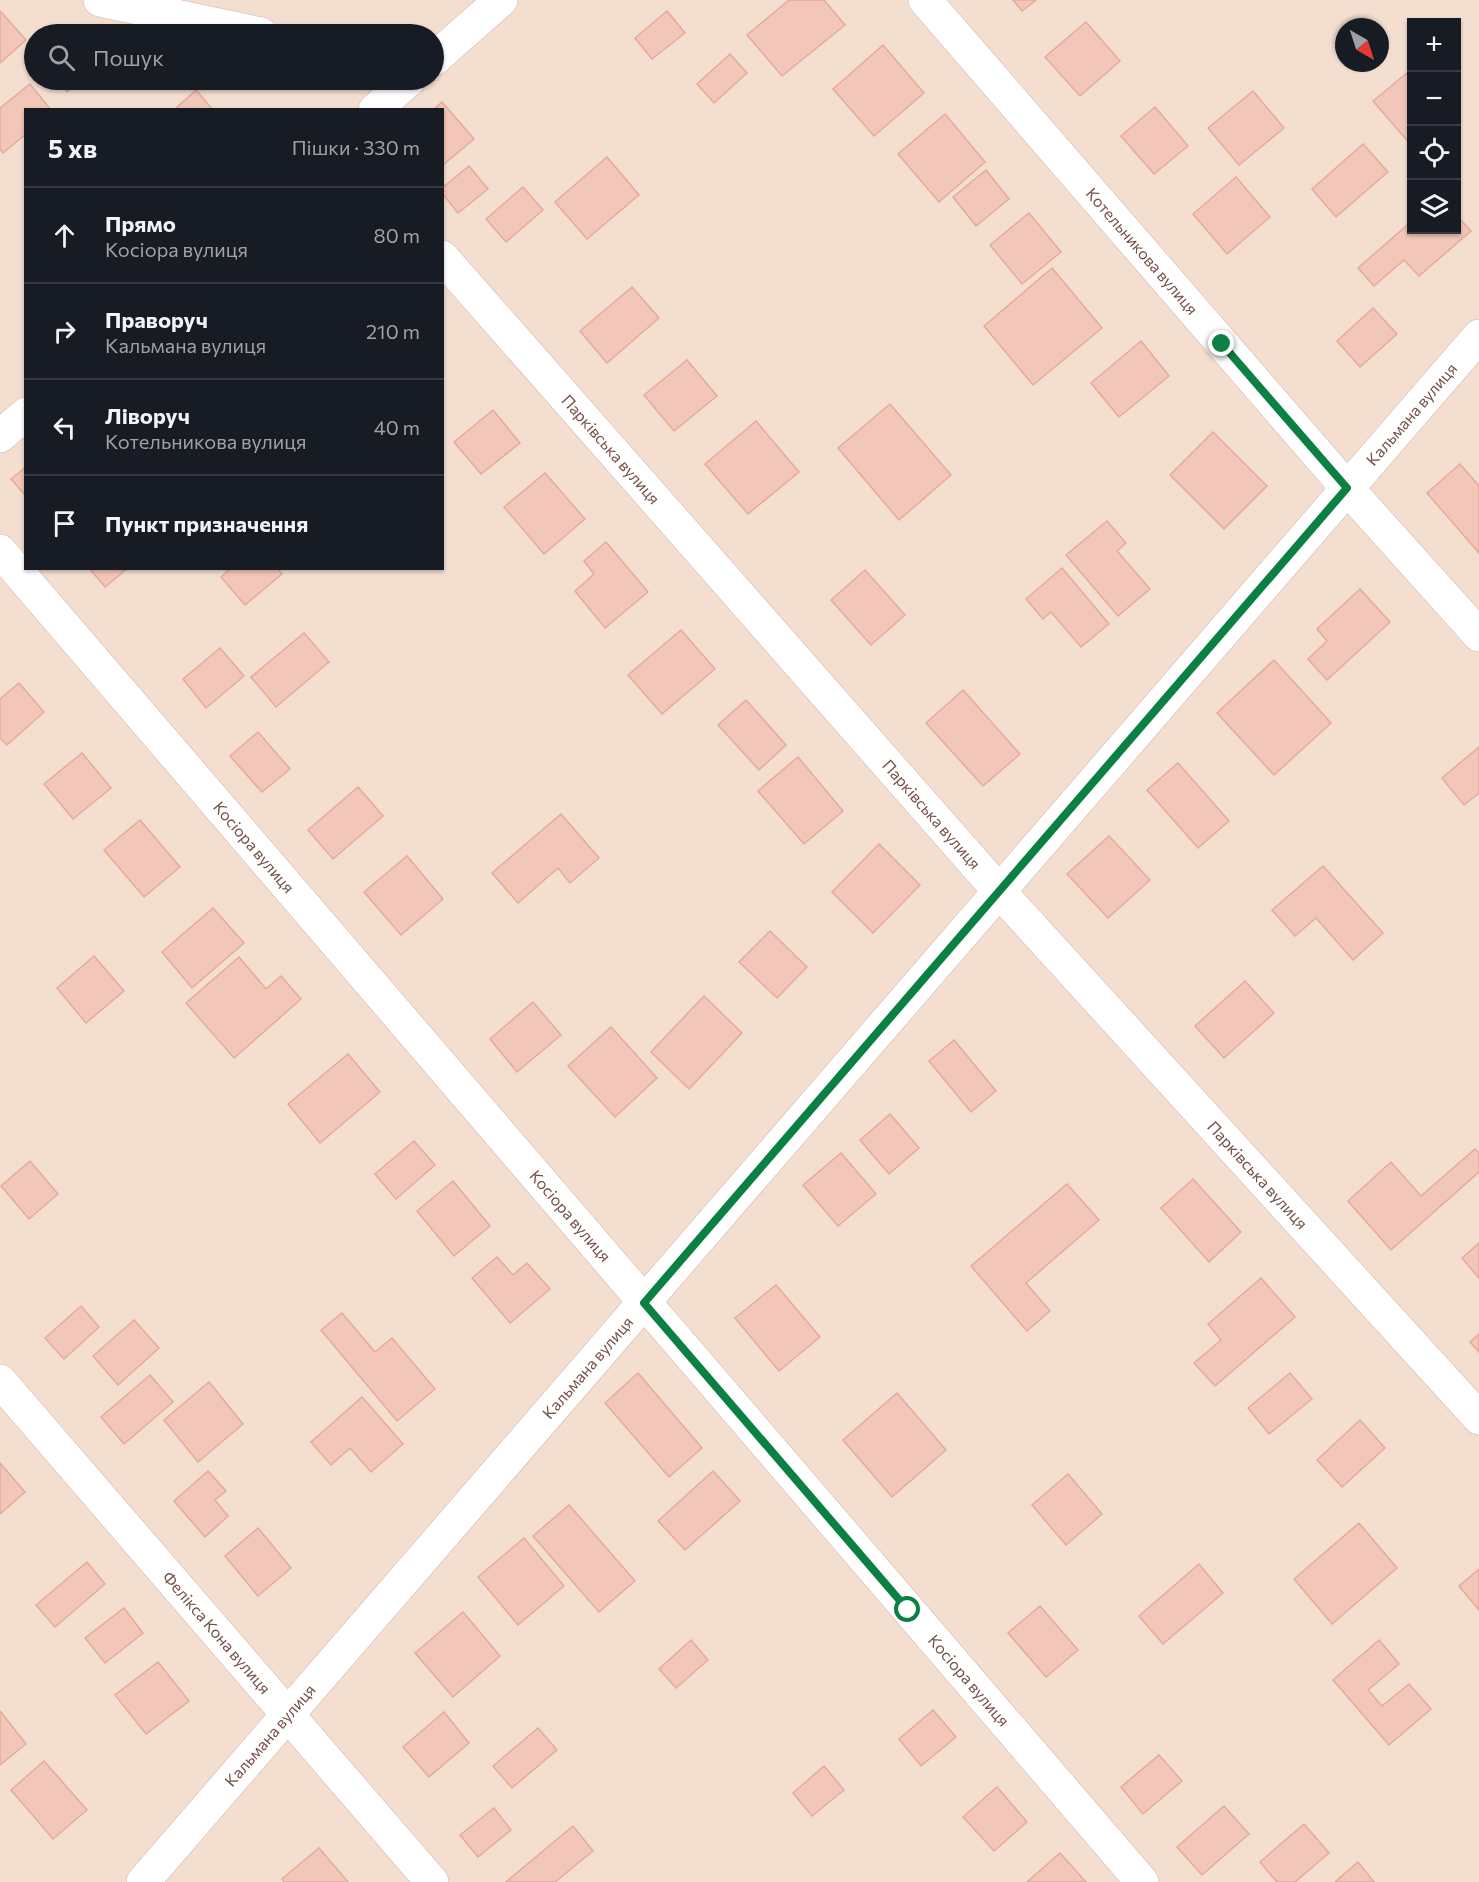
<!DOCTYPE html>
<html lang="uk">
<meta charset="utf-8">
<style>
body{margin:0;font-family:Commissioner,sans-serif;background:#20242c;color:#f1f3f6}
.controls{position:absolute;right:18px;top:18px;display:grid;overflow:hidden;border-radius:0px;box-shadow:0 2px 4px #0004}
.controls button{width:54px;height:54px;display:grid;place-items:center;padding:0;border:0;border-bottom:2px solid #363941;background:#171b24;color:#f1f3f6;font:30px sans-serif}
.compass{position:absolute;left:1335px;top:18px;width:54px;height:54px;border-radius:50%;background:#171b24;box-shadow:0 2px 4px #0004;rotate:141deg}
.stop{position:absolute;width:18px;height:18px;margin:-14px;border:4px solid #0b8043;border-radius:50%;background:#fff}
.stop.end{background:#0b8043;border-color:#fff;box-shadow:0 2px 6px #0008}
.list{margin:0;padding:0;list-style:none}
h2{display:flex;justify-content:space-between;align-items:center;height:78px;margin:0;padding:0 24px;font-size:26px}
h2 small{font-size:20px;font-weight:400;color:#9ea1a6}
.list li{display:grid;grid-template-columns:39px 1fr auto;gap:18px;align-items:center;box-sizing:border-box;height:96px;padding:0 24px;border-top:2px solid #363941}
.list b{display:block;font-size:22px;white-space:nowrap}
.list p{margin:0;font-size:20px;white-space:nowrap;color:#9ea1a6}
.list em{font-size:20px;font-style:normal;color:#9ea1a6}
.icon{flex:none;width:33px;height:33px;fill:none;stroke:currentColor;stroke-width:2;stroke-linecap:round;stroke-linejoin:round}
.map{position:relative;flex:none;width:1479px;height:1882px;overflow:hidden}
.search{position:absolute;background:#171b24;box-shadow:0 2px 4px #0004;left:24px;top:24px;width:420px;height:66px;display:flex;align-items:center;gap:15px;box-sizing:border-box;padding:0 21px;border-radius:33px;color:#9ea1a6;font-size:22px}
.panel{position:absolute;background:#171b24;box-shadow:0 2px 4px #0004;left:24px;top:108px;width:420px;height:462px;border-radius:0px}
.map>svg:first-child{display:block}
</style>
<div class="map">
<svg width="1479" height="1882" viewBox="0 0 1479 1882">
<rect width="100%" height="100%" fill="#fceee2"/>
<path fill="#f4ded0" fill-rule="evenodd" d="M0,0H1479V1882H0ZM1412,22H1456V230H1412ZM1344,27H1380V63H1344ZM34,34H434V80H34ZM26,110H442V568H26Z"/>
<g fill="#f2c7b9" stroke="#e4ab9a" stroke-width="1.5">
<path d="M789,0H824L845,25L782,76L747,35Z"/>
<path d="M1013,0H1036L1022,11Z"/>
<path d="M0,11L26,40L0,63Z"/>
<path d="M667,11L685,33L652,59L635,38Z"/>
<path d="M1086,22L1120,61L1080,96L1045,57Z"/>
<path d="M883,45L924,93L874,136L833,89Z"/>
<path d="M730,54L747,73L714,103L697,84Z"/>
<path d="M1407,73L1412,79V146L1373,101Z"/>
<path d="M56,80H82L67,92Z"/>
<path d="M30,84L51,110H26V134L3,153L0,149V108Z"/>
<path d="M196,90L213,110H174Z"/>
<path d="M1253,91L1284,128L1239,165L1208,128Z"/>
<path d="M442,102L474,139L443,165L442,110H433Z"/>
<path d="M1155,107L1188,146L1154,174L1121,136Z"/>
<path d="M945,114L985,162L939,202L898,154Z"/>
<path d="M1363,144L1388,172L1336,217L1312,189Z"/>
<path d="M607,157L639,195L587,239L555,202Z"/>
<path d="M469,166L488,189L458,213L442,193V188Z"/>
<path d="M986,170L1009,199L976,226L953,197Z"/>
<path d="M1236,177L1270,217L1227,254L1193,214Z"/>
<path d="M523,187L543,210L506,242L486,219Z"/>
<path d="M1029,213L1061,252L1022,284L990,245Z"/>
<path d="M1456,215L1471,231L1419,276L1404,260L1374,286L1358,268L1412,221V230H1456Z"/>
<path d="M1052,268L1102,328L1033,385L984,326Z"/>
<path d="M632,287L659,318L607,363L580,331Z"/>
<path d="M1373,308L1397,334L1360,367L1337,341Z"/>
<path d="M1141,341L1169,376L1119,417L1091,383Z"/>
<path d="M687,360L717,396L674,431L644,395Z"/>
<path d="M890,404L951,475L899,520L838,448Z"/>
<path d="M493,410L520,443L481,474L454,442Z"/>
<path d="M756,421L799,472L748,514L705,464Z"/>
<path d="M1213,432L1267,486L1224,529L1170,475Z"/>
<path d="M1460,464L1479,486V553L1427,493Z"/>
<path d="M26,467V496L11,479Z"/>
<path d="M545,473L585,519L544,554L504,507Z"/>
<path d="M1107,521L1126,543L1117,551L1150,589L1118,616L1066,555Z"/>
<path d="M606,542L648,592L605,628L575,591L594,574L584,561Z"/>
<path d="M89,568H128L105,587Z"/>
<path d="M231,568H277L282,574L245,605L221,577Z"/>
<path d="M1062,568L1109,624L1081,647L1051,612L1043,619L1026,599Z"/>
<path d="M865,570L905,615L871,645L831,600Z"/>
<path d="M1360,589L1390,622L1327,680L1308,659L1327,641L1317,629Z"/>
<path d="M681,630L715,669L662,714L628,675Z"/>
<path d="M304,633L329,662L276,707L251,677Z"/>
<path d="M220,648L244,676L206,708L183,679Z"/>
<path d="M1274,660L1331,723L1274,775L1217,713Z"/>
<path d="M19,683L44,712L7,745L0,738V699Z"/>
<path d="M963,690L1020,754L983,786L926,723Z"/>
<path d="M746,700L786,745L759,770L718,725Z"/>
<path d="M258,732L290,769L262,792L230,756Z"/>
<path d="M1479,747V793L1464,805L1442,778Z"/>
<path d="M82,753L111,788L73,819L44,784Z"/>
<path d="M798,757L843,811L804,844L758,791Z"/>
<path d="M1178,763L1229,821L1198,848L1147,790Z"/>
<path d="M358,787L383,816L333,859L308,830Z"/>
<path d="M561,814L599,858L570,883L558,868L518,903L492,873Z"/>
<path d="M140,820L180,867L144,897L104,850Z"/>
<path d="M1109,836L1150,880L1108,918L1067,874Z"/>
<path d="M879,844L920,885L873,933L832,892Z"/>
<path d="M407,856L443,899L401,935L364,892Z"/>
<path d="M1323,866L1383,933L1353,960L1316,918L1295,936L1272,910Z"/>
<path d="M213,908L244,943L192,988L162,952Z"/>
<path d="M770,931L807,967L777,998L739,962Z"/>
<path d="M94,956L124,991L86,1023L57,988Z"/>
<path d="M239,957L266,989L281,976L301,999L234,1058L186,1003Z"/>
<path d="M1245,981L1274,1013L1224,1058L1195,1026Z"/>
<path d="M704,996L742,1033L689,1089L651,1052Z"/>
<path d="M533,1002L561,1035L517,1072L490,1039Z"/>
<path d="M611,1027L657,1078L615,1117L568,1066Z"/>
<path d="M954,1040L996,1091L971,1112L929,1061Z"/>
<path d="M348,1054L380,1092L320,1143L288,1104Z"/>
<path d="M890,1114L919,1148L889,1174L860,1140Z"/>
<path d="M414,1141L435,1165L396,1199L375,1174Z"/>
<path d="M1475,1149L1479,1153V1172L1391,1250L1348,1201L1391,1162L1421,1196Z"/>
<path d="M841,1153L876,1194L838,1226L803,1185Z"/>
<path d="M30,1161L58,1194L29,1219L1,1186Z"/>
<path d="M1193,1179L1241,1232L1209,1262L1161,1208Z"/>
<path d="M453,1181L490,1226L454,1256L417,1211Z"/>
<path d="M1067,1184L1099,1220L1026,1283L1050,1311L1027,1331L971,1266Z"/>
<path d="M1479,1243V1278L1462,1258Z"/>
<path d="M497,1257L513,1275L527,1263L550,1289L510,1323L472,1278Z"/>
<path d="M1261,1278L1295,1317L1215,1386L1194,1363L1221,1340L1208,1324Z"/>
<path d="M776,1285L820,1337L779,1371L735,1318Z"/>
<path d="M81,1306L99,1327L64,1359L45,1338Z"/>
<path d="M342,1313L375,1352L392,1338L435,1389L397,1421L321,1330Z"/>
<path d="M134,1320L159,1348L118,1385L93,1356Z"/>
<path d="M1479,1334V1352L1470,1342Z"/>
<path d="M638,1373L702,1448L669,1477L605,1403Z"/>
<path d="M1290,1373L1312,1399L1269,1434L1248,1408Z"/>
<path d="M150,1375L173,1402L124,1444L101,1417Z"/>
<path d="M209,1382L243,1424L198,1462L164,1420Z"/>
<path d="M897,1393L946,1450L892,1497L843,1440Z"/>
<path d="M362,1397L403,1444L371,1472L350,1448L331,1465L311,1442Z"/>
<path d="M1360,1420L1385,1448L1342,1487L1317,1460Z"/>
<path d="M0,1463L25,1492L0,1514Z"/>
<path d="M208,1471L226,1491L215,1500L228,1516L205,1537L174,1501Z"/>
<path d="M713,1471L740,1501L685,1550L658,1521Z"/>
<path d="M1068,1474L1102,1514L1066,1545L1032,1505Z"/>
<path d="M569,1505L635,1581L599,1612L533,1536Z"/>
<path d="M1359,1523L1397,1568L1332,1624L1294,1579Z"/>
<path d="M258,1528L291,1568L258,1596L225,1556Z"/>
<path d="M524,1538L564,1586L518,1625L478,1577Z"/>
<path d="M87,1562L105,1584L55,1627L36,1605Z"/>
<path d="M1199,1564L1223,1593L1163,1644L1139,1616Z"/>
<path d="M1479,1569V1610L1459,1586Z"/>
<path d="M1040,1606L1078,1650L1046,1677L1008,1633Z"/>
<path d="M124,1608L143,1633L105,1663L85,1638Z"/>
<path d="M463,1612L500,1656L453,1697L415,1653Z"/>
<path d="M691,1640L708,1660L676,1688L659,1669Z"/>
<path d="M1379,1640L1399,1664L1368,1690L1382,1706L1409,1684L1431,1709L1389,1745L1333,1680Z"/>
<path d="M158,1662L189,1701L146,1734L115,1695Z"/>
<path d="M933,1710L956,1737L921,1766L899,1739Z"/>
<path d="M0,1711L26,1744L0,1765Z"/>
<path d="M444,1712L469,1743L429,1777L403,1747Z"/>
<path d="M538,1728L557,1750L512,1788L493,1766Z"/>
<path d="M1159,1755L1182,1781L1143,1814L1121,1787Z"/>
<path d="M44,1761L87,1810L53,1839L11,1790Z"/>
<path d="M824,1766L844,1790L812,1816L793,1793Z"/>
<path d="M997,1787L1027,1822L994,1851L963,1817Z"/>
<path d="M1224,1806L1249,1834L1202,1875L1177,1847Z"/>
<path d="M494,1808L511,1830L478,1857L460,1835Z"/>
<path d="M1304,1824L1329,1853L1295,1882H1277L1260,1862Z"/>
<path d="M573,1826L593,1851L555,1882H506Z"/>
<path d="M319,1848L348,1882H284L282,1879Z"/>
<path d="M1060,1853L1086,1882H1027Z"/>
<path d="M1358,1862L1374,1882H1335Z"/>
</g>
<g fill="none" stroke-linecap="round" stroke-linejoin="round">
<g stroke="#cfb6ac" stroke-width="34">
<g id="minor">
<path d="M100,0L261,34"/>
<path id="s1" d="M925,0L1347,488L1479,635"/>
<path id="s2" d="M442,257L999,891L1479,1418"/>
<path id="s3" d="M0,551L1142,1882"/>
<path id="s4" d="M0,1381L432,1882"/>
<path id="s5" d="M143,1882L1479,336"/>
</g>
</g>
<g stroke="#cfb6ac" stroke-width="34">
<g id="tertiary">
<path d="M434,59L501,0"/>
<path d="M375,110L409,80"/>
<path d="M0,436L26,414"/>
</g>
</g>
<use href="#minor" stroke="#fff" stroke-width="33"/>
<use href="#tertiary" stroke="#fff" stroke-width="33"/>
</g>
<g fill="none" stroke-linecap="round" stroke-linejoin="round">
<path stroke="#0b8043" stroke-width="8" d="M908,1610L644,1303L1347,488L1222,344"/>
</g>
<g text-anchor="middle" stroke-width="5" stroke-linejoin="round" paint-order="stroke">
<g font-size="16" fill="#735148" stroke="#fff2e8">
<text dy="6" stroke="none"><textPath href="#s1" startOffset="332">Котельникова вулиця</textPath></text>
<text dy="6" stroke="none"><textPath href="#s5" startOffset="1940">Кальмана вулиця</textPath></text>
<text dy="6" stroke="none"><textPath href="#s2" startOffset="256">Парківська вулиця</textPath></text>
<text dy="6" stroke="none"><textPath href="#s2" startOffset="742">Парківська вулиця</textPath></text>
<text dy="6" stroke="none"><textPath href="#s3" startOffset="390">Косіора вулиця</textPath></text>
<text dy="6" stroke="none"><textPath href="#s2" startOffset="1228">Парківська вулиця</textPath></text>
<text dy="6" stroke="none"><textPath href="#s3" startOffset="876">Косіора вулиця</textPath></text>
<text dy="6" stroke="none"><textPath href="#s5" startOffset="680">Кальмана вулиця</textPath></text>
<text dy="6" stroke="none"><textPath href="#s4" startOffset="332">Фелікса Кона вулиця</textPath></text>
<text dy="6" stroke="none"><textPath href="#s3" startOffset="1488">Косіора вулиця</textPath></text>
<text dy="6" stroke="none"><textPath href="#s5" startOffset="194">Кальмана вулиця</textPath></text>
</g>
</g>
</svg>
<div class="controls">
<button>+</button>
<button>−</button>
<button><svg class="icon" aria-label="locate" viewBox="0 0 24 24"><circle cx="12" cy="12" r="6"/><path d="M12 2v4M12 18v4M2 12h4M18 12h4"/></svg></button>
<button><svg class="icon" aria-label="layers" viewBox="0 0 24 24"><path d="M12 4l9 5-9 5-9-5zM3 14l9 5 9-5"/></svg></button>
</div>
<svg class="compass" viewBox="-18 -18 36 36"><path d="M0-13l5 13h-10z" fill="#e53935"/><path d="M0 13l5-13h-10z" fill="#9ea1a6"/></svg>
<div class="stop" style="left:908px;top:1610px"></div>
<div class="stop end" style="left:1222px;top:344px"></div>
<div class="search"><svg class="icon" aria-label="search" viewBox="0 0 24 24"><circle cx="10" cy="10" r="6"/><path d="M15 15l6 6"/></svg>Пошук</div>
<section class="panel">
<h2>5 хв<small>Пішки · 330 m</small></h2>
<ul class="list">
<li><svg class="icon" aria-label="ahead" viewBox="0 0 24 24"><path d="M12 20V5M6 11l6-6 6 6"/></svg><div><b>Прямо</b><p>Косіора вулиця</p></div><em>80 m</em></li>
<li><svg class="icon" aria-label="right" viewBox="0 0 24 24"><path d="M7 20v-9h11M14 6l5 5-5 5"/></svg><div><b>Праворуч</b><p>Кальмана вулиця</p></div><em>210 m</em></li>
<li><svg class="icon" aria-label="left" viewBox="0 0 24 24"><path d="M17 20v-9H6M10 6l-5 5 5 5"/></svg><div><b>Ліворуч</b><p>Котельникова вулиця</p></div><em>40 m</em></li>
<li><svg class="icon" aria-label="arrive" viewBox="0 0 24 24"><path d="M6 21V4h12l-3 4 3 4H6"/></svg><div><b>Пункт призначення</b></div></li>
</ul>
</section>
</div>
